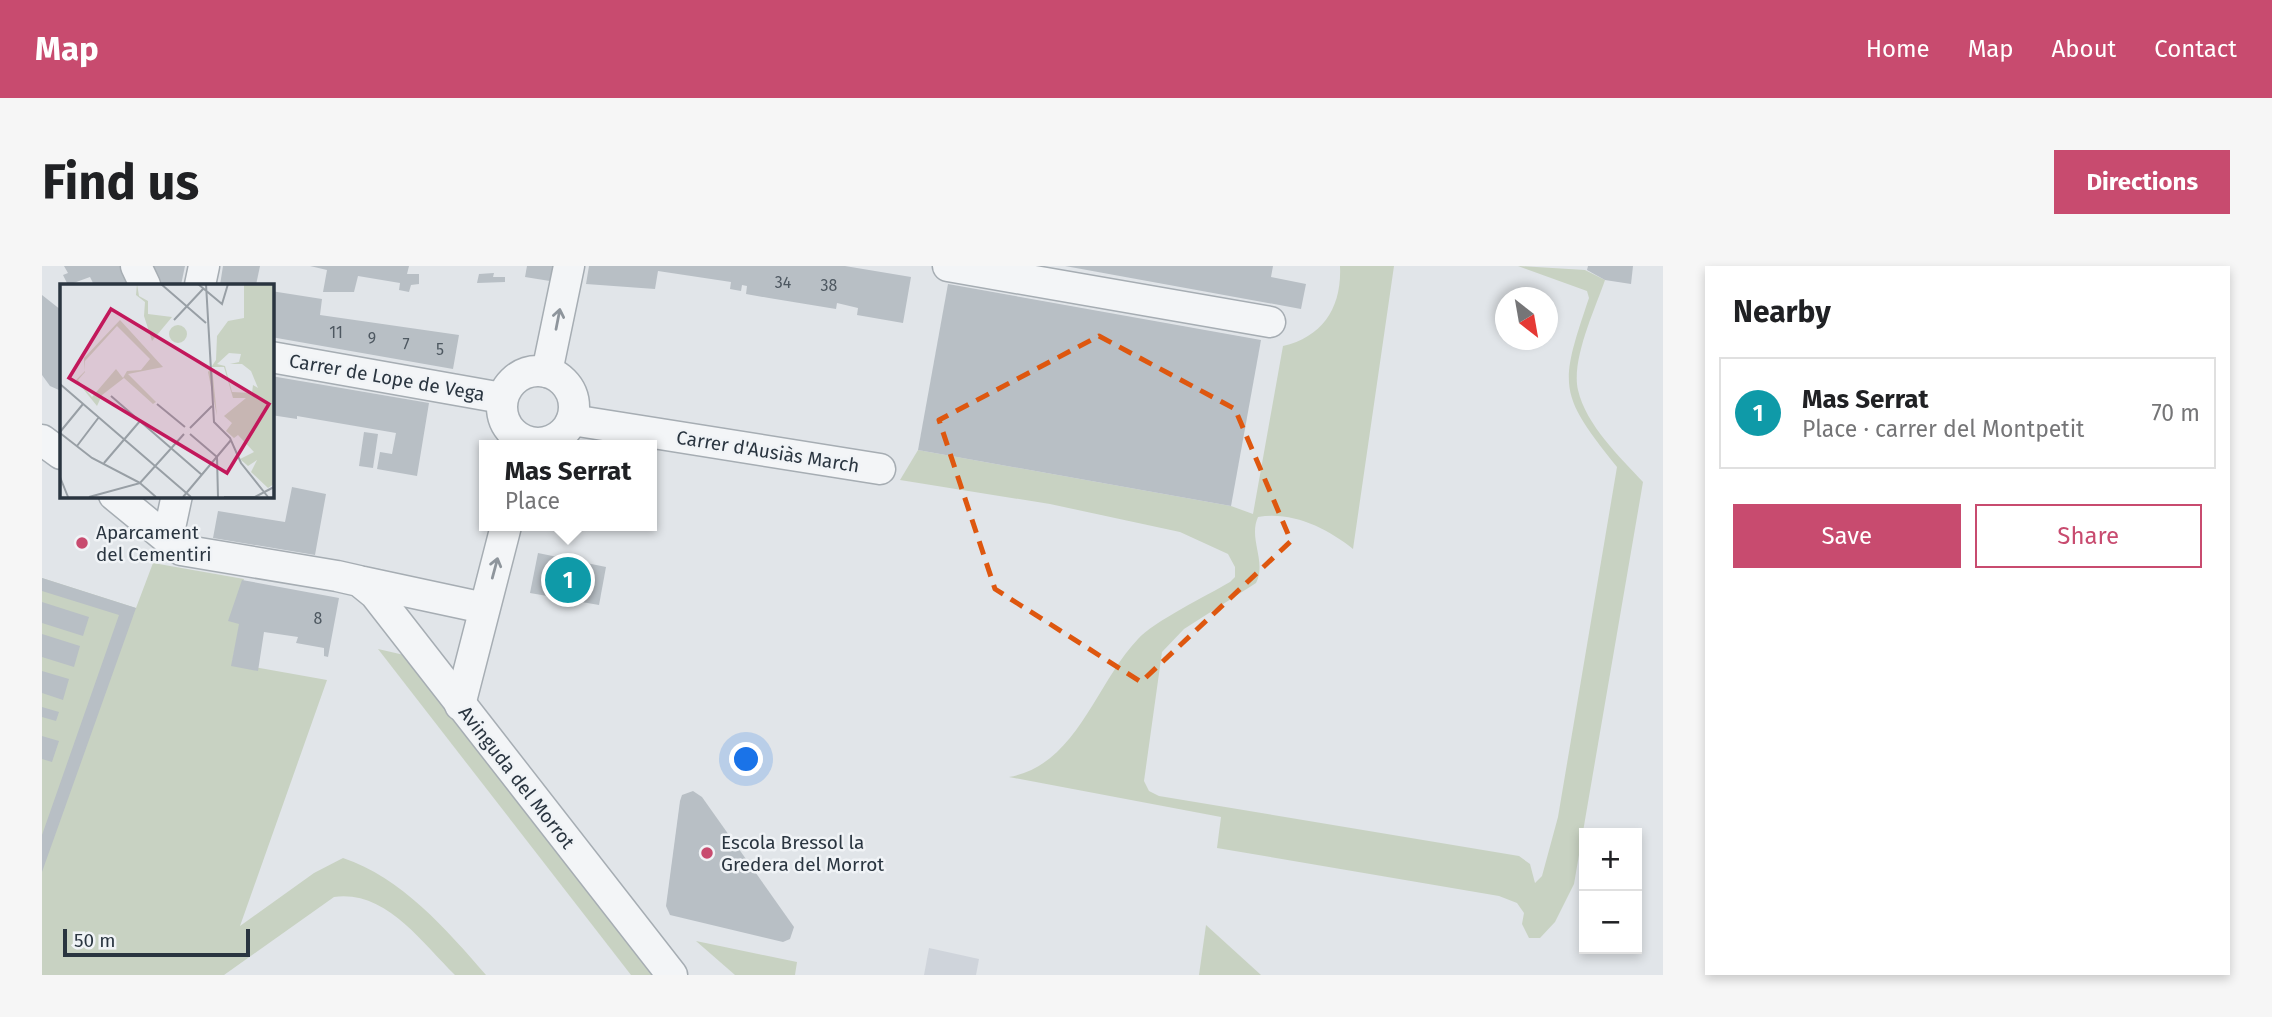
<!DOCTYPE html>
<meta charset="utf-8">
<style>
body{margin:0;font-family:"Fira Sans",sans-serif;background:#f6f6f6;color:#202124}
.controls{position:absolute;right:21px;bottom:21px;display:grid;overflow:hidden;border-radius:0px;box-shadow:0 4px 10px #0003}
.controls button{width:63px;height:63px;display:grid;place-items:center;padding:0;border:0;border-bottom:2px solid #e0e0e0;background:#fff;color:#202124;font:35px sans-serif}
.compass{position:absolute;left:1453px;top:21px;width:63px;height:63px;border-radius:50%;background:#fff;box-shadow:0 4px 10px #0003;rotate:149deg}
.scale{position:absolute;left:21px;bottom:18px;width:187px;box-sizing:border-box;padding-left:7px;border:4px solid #2a3540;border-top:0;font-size:19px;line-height:24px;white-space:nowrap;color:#2a3540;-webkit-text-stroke:5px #f0f3f6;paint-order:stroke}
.you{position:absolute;left:705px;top:494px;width:24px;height:24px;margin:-18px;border:5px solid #fff;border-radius:50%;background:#1a73e8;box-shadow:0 0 0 10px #1a73e833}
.badge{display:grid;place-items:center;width:46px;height:46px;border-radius:50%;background:#c84b6f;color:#fff;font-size:23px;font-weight:700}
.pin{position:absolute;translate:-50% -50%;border:4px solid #fff;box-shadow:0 2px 7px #0006}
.popup{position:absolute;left:437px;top:174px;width:178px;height:91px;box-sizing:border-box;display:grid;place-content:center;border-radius:0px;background:#fff;filter:drop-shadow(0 2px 5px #0005);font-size:23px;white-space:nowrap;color:#757577}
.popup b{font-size:26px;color:#202124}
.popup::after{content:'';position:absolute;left:50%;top:100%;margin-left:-14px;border:14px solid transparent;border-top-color:#fff}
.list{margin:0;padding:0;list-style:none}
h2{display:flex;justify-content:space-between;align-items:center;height:91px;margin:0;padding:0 28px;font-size:30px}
h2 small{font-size:23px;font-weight:400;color:#757577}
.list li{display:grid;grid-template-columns:46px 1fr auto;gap:21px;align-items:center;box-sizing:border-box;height:112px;margin:0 14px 14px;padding:0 14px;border:2px solid #e0e0e0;border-radius:0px}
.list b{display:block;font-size:26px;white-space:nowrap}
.list p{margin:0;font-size:23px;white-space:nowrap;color:#757577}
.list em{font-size:23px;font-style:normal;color:#757577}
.actions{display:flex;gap:14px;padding:21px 28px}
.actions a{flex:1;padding:16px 0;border:2px solid #c84b6f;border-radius:0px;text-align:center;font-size:24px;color:#c84b6f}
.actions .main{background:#c84b6f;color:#fff}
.map{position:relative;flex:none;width:1621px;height:709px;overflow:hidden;border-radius:0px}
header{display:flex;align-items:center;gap:42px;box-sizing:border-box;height:98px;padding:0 35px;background:#c84b6f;color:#fff}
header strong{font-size:33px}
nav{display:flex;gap:38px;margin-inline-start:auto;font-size:24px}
.intro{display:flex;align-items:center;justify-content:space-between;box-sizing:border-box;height:168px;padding:0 42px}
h1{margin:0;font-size:49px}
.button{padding:18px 32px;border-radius:0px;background:#c84b6f;color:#fff;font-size:24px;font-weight:700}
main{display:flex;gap:42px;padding:0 42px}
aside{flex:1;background:#fff;border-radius:0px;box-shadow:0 4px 10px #0003}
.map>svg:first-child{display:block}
</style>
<header>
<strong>Map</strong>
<nav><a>Home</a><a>Map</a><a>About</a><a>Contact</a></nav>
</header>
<div class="intro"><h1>Find us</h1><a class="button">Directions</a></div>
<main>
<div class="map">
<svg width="1621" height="709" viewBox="0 0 1621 709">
<rect width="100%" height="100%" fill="#e1e5e9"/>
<path fill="#cfd4db" d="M887,682L937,693L934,709H882Z"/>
<g fill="#c8d2c2">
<path d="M1298,0H1352L1311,283C1285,262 1250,245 1216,251C1206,273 1225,295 1214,317L1142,363L1120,386L1102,515L1107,525L1117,530L1477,590L1488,598L1493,617L1500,610L1516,551L1575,201C1516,127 1517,121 1547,32L1545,25L1476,0L1543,4L1563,14C1553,43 1529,94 1536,124C1544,159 1578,191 1601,216L1532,618L1513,656L1498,672H1487L1480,658L1482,647L1475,637L1457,630L1175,582L1179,551L967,511C1035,499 1053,418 1096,373C1111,356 1166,329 1188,316L1193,311V301L1186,288L1138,266L1008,238L858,214L876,184L1189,240L1211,248L1241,80C1281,71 1300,41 1298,0Z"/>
<path d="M111,297L202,313L188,354L198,357L190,397L285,414L198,660L272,607L301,592C359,611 405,664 444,709H413C379,676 344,624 292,631L182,709H0V312L94,342Z"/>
<path d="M336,383L384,394L614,709H589Z"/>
<path d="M1164,659L1219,709H1157Z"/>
<path d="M654,675L755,696L753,709H693Z"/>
</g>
<g fill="#b8bfc5">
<path d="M22,0H83L93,19H52L48,11L26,19L21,9L26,7Z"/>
<path d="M102,0H143L139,19H112Z"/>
<path d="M181,0H218L214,19H178Z"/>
<path d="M268,0H367L365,8H377V18L369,19L367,26L357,24L358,17L316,10L312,26H281L285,4Z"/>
<path d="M485,0H517L514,16L483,11Z"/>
<path d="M547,0H803L869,11L861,57L815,49L816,42L795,37L794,43L727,32L704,28L705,20L700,19L699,25L688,23L689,16L616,5L613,23L544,18Z"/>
<path d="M1023,0H1231L1229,11L1264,18L1259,43Z"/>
<path d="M1546,0H1591L1589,18L1563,14L1545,4Z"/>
<path d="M452,7L451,11H463V16L435,17L437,8Z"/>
<path d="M906,18L1219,74L1189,240L876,184Z"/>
<path d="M229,25L280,33L278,49L417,69L411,103L229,71Z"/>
<path d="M0,29L19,44V125L8,120L0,109Z"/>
<path d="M229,110L387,137L375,210L335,203L338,186L350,188L354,167L255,150V153L229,149Z"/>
<path d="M322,166L336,168L331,202L317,200Z"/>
<path d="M250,221L284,228L273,289L171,272L176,245L243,256Z"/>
<path d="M496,287L564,301L557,339L488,327Z"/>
<path d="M0,312L94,342L0,606V569L77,349L0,325Z"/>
<path d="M200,314L297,332L286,391L282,390V382L254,377L256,371L222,366L216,405L189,400L197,358L186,355Z"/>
<path d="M0,336L47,351L41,370L0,357Z"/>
<path d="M0,368L38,380L32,401L0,391Z"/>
<path d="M0,405L27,413L21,434L0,427Z"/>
<path d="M0,441L17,446L14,455L0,451Z"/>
<path d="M0,470L17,475L10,496L0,493Z"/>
<path d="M651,525L660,531L752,661L748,673L741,676L628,649L624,640L638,535L640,529Z"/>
</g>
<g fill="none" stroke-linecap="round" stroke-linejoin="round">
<g stroke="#a6adb3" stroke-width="33">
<g id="street">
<path d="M94,0L103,19"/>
<path d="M906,0L1228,56"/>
<path d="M158,19L162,0"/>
<path d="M229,91L460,132"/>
<circle cx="496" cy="141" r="36"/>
<path d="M505,106L527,0"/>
<path d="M530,154L838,203"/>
<path d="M0,174L19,188"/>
<path d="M72,229L139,284L295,310L317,315L333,328L630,709"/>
<path d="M126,271L135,229"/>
<path d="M321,316L442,342"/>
<path d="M418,439L464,260"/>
</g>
</g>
<use href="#street" stroke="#f3f5f7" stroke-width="30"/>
</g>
<defs><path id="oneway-shaft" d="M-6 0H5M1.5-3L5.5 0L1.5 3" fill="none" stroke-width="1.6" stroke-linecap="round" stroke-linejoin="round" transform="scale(1.75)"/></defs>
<g stroke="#8e959c">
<use href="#oneway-shaft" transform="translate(516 53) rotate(-79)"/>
<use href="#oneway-shaft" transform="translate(453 302) rotate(-75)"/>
</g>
<path fill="none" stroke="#de570f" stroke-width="5" stroke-dasharray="14 9" stroke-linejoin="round" d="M1057,70L1193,143L1249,275L1099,416L953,323L897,154Z"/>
<g fill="#c84b6f" stroke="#f0f3f6" stroke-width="2.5">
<circle cx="40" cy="277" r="7"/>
<circle cx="665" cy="587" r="7"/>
</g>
<g text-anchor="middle" stroke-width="5" stroke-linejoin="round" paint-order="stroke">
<g font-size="16" fill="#4e5861">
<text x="741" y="22">34</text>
<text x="787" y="25">38</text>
<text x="294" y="72">11</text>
<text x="330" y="78">9</text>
<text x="364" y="84">7</text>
<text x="398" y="89">5</text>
<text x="276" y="358">8</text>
</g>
<g font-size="19" fill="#2a3540" stroke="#f0f3f6">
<text transform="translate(345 111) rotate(10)" y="7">Carrer de Lope de Vega</text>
<text transform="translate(726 185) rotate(9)" y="7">Carrer d'Ausiàs March</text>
<text transform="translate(475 511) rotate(52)" y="7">Avinguda del Morrot</text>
</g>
<g font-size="19" fill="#2a3540" stroke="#f0f3f6" text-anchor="start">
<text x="54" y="273">Aparcament<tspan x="54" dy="22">del Cementiri</tspan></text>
<text x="679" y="583">Escola Bressol la<tspan x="679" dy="22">Gredera del Morrot</tspan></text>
</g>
</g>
<g transform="translate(18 18)">
<rect width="214" height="214" fill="#e1e5e9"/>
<path d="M77,0L79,12L88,17V30L112,33L92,57L84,32L85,18L76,11ZM184,0H213L214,200L208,204L191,188L197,176L188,182L180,175L194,168L178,151L174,154L166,147L172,139L164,132L186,114H173L164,83H152L157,132L148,88L156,76L157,52L168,37L184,34ZM169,69L181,70L179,78L170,80H182L191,87L198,104L193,101L192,109L172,108L165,82L157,80ZM60,36L103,83L68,90L96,118L93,120L64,94L42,111L37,122L16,96L25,87L24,74ZM57,42L90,75L81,86L67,87L63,94L56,85L32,113L18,96L25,88V77ZM109 50a9 9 0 1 1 18 0a9 9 0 1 1-18 0Z" fill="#c8d2c2" fill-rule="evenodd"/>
<path fill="none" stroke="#989fa5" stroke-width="2" d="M101,0L146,39M138,0L162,20L168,0M146,0L154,138L170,154L181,179L208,213M114,36L143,5M0,100L131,213M51,112L142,191M97,120L125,143M130,144L152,122M0,148L23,120M0,149L32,174L80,199L124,150M130,150L157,173M17,162L39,133M157,173L158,213M44,179L80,137M0,193L8,213M29,213L80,199L96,213M123,213L171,156M164,213H195L214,203"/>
<path fill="#c2185b" fill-opacity="0.15" stroke="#c2185b" stroke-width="3.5" d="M51,25L209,120L167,189L9,94Z"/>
<rect width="214" height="214" fill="none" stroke="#2a3540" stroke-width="3.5"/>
</g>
</svg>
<div class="controls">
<button>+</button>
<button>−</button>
</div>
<svg class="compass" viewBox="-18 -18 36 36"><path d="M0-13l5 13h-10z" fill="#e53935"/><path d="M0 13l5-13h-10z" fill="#757577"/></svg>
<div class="scale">50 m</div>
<div class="you"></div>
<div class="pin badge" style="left:526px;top:314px;background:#0f9aa8">1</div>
<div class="popup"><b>Mas Serrat</b>Place</div>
</div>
<aside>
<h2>Nearby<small></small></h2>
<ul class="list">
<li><span class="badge" style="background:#0f9aa8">1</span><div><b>Mas Serrat</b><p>Place · carrer del Montpetit</p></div><em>70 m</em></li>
</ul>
<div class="actions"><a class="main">Save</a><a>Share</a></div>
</aside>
</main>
